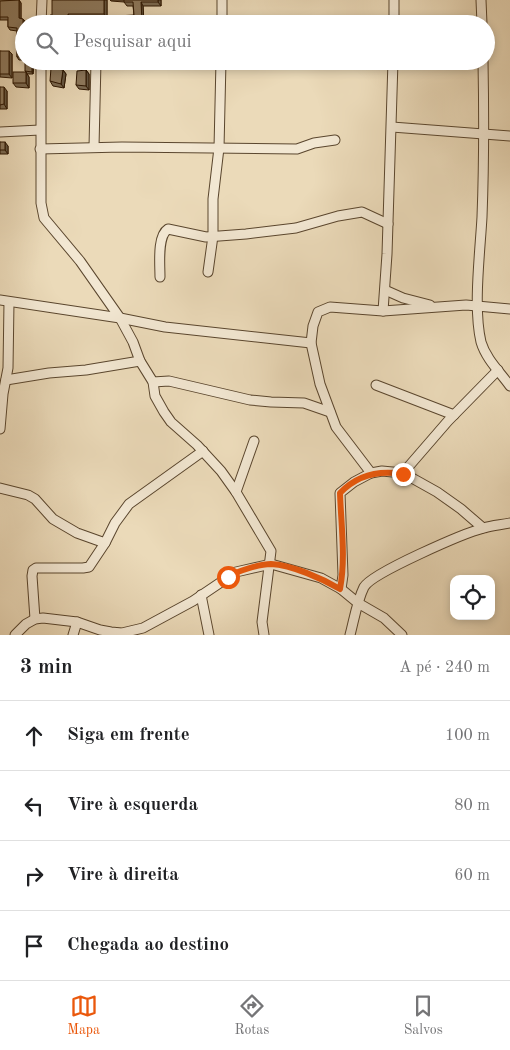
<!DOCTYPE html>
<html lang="pt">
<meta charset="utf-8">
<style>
body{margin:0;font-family:"Old Standard TT",serif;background:#f6f6f6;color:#202124}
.controls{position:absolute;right:15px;bottom:15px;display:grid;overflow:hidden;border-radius:10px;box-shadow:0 2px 8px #0003}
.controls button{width:45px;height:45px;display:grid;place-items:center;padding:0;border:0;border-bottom:1px solid #e0e0e0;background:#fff;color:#202124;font:25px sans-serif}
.stop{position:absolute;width:15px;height:15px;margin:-11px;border:4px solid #ea580c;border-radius:50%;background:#fff}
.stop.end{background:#ea580c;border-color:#fff;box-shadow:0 1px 5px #0008}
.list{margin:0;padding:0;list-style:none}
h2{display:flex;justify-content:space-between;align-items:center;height:65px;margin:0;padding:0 20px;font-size:21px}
h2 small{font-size:16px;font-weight:400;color:#757577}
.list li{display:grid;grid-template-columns:32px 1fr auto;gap:15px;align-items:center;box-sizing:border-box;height:70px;padding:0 20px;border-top:1px solid #e0e0e0}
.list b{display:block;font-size:19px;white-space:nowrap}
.list em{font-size:16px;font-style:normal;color:#757577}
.icon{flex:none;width:28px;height:28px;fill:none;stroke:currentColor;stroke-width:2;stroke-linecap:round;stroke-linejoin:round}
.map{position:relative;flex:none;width:510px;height:635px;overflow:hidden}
.search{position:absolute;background:#fff;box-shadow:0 2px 8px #0003;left:15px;right:15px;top:15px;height:55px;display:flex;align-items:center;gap:12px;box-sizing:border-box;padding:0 18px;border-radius:28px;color:#757577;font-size:19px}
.sheet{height:345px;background:#fff}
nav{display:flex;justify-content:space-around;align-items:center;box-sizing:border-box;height:70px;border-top:1px solid #e0e0e0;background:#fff;font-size:14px;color:#757577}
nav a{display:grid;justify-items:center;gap:2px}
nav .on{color:#ea580c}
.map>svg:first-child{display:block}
</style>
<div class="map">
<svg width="510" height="635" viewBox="0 0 510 635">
<rect width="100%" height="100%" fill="#ebdab9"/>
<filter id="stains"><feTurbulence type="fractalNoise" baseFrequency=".004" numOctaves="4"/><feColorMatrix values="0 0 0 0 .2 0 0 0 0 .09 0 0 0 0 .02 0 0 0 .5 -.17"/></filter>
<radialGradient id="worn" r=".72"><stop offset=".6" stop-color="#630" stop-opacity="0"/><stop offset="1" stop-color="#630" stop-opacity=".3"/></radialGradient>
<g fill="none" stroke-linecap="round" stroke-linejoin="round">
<g stroke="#5a462e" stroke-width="11">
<g id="minor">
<path d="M481,0L482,24"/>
<path d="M41,24L42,0"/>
<path d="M222,24V0"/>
<path d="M394,24V0"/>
<path d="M41,61V203L44,218L80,261L120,318L133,342L140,361L153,382L155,396L164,412L171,422L197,445L221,471L236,492L271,551L262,622L264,635"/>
<path d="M276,61L393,64"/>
<path d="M483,61C484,113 484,165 482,217C480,253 473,308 481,342C486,359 500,372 510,386"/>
<path d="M392,127L510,136"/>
<path d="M0,132L40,130"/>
<path d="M94,147L96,61"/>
<path d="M40,149L122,147L297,149L314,143L335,140"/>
<path d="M208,272L213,236V199L219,148L221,61"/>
<path d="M160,277C160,264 157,236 168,229L206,237L246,234L296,228L338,216L362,212L388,224"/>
<path d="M385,290L403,298L430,305"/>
<path d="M0,300L120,318L165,327L311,343"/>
<path d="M383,311L387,254L393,61"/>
<path d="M6,380L49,373L86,370L140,361"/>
<path d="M153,382L169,381L250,400L271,402L304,403L330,412"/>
<path d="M376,385L454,415"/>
<path d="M0,429L3,394L8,368L9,302"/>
<path d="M371,473L336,427L320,384L311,343L313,326L318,312L330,307L383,311L466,305L510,309"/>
<path d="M403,473L448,421L498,370"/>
<path d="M0,488L28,495L35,499L53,519L77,533L105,543"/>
<path d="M236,492L254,441"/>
<path d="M341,589L343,575L340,493L354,482L371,473L382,471L403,473L437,492L461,509L483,528"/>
<path d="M201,595L209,635"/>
<path d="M35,619L32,576L33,570L36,568H83L89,567L105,543L115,523L129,504L203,451"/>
<path d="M15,635L26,624L35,619L43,618L77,622L100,630L111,632L122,633L143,628L193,601L236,572L271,564L321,578L341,589L358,603L384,618L402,635"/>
<path d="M73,635L77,622"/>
<path d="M350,635C354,620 357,601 364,587C372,573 464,533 484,528C492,525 501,525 510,523"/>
</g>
</g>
<use href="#minor" stroke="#f2e7d2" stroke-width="9"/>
</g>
<g fill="#7a6a53" stroke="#2a1400">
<path d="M19,0L21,3V18L26,22L24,24V60H19L17,57V31L10,30L8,27V20H0V1Z"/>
<path d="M107,0V18H71L52,15Z"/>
<path d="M110,0H161V6H143L144,24H120L117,21L134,15L133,6H127L124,2L111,1Z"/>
<path d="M0,51L12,54V78L0,77Z"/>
<path d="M32,62L34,64L33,74H27L29,77V88L16,87L13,83L26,72L25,71Z"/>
<path d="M63,70L66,74L64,88L53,86L50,81Z"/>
<path d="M86,70L89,74V90L79,89L76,85Z"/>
<path d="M0,87L7,91V109H0Z"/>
<path d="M0,142L8,146V154H0Z"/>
</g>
<g fill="#635643" stroke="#2a1400">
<path d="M19,0L21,3V21L19,18Z"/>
<path d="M104,0H107V18L104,14Z"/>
<path d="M158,0H161V6L158,2Z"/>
<path d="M141,2L143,6L144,24L142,21Z"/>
<path d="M68,14L71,18V24H68Z"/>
<path d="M23,19L26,22L25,24H24V30L23,29Z"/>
<path d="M9,51L12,54V78L9,74Z"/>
<path d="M32,62L34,64L33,74L32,72Z"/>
<path d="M63,70L66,74L64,88L61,84Z"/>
<path d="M86,70L89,74V90L86,86Z"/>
<path d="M26,72L29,77V88L26,83Z"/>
<path d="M4,87L7,91V109L4,104Z"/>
<path d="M5,142L8,146V154L5,150Z"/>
</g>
<g fill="#8e7b60" stroke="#2a1400">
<path d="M19,0V18L23,19V29H24V57H17V28L8,27V17H0V1Z"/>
<path d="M52,0H104V14H68V24H49L50,15H52Z"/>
<path d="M124,0H158V2H141L142,21H117V16L134,15L133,2H124Z"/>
<rect x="0" y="51" width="9" height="23"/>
<path d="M25,62H32V72L25,71Z"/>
<path d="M51,68L63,70L61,84L50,81Z"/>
<path d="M86,70V86L76,85L77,71Z"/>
<rect x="13" y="72" width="13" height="11"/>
<path d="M0,87H4V104L0,105Z"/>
<rect x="0" y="142" width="5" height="8"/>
</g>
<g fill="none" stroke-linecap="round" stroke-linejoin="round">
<path stroke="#ea580c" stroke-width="6" d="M228,577C237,571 260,564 271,564C292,565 323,579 340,589C346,557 341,525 340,493C358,474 379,470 403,474"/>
</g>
<rect width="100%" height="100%" filter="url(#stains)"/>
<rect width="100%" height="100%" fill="url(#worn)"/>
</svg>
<div class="controls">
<button><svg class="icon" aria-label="locate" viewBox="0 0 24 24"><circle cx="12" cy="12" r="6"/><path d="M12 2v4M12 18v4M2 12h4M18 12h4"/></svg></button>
</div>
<div class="stop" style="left:228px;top:577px"></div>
<div class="stop end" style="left:403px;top:474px"></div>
<div class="search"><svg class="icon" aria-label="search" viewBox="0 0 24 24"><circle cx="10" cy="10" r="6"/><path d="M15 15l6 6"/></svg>Pesquisar aqui</div>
</div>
<section class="sheet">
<h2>3 min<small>A pé · 240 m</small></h2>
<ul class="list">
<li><svg class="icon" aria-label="ahead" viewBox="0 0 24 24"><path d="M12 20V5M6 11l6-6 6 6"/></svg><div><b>Siga em frente</b></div><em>100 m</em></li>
<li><svg class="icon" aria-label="left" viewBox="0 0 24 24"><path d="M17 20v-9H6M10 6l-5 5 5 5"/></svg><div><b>Vire à esquerda</b></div><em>80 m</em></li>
<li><svg class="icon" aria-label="right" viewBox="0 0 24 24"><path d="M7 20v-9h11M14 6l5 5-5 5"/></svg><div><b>Vire à direita</b></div><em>60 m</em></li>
<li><svg class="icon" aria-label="arrive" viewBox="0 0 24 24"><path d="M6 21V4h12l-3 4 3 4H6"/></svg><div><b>Chegada ao destino</b></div></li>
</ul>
</section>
<nav>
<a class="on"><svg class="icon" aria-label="map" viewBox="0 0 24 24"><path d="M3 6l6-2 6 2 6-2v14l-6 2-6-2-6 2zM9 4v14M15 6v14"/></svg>Mapa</a>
<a><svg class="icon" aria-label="directions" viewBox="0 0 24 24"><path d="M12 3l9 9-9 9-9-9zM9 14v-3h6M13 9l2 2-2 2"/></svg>Rotas</a>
<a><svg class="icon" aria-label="saved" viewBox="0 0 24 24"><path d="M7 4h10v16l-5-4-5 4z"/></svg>Salvos</a>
</nav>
